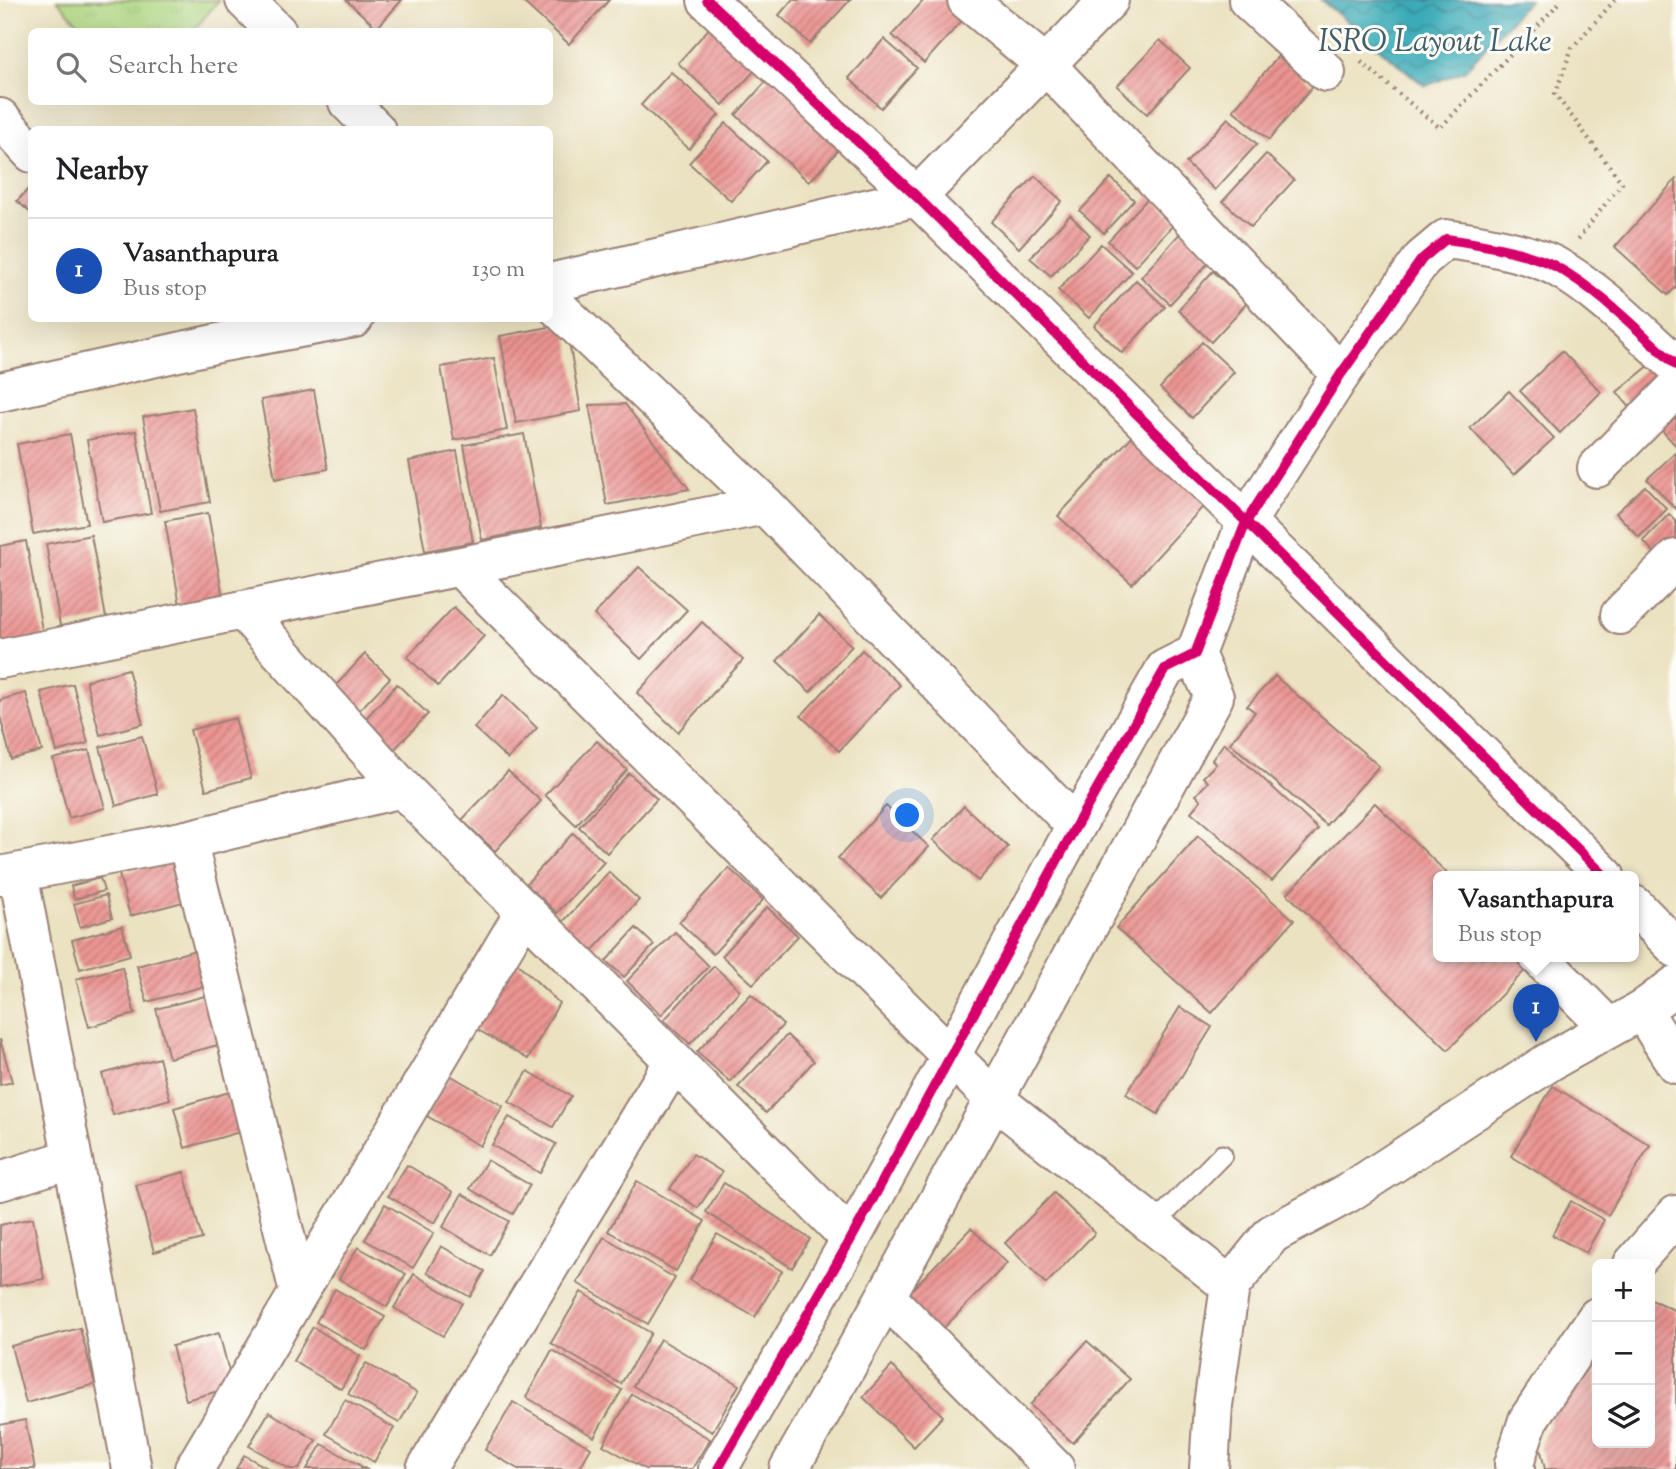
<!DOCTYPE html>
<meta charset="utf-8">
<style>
body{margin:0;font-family:"Sorts Mill Goudy",serif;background:#f2f2f2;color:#202124}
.controls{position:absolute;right:21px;bottom:21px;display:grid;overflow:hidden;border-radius:10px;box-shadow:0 7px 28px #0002}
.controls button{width:63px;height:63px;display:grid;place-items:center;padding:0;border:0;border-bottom:2px solid #e0e0e0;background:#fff;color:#202124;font:35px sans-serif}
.you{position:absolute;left:908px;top:816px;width:24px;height:24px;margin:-18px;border:5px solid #fff;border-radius:50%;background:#1a73e8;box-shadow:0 0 0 10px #1a73e833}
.badge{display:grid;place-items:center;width:46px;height:46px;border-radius:50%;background:#d1495b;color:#fff;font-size:23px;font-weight:700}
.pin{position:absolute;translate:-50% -58px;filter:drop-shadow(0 2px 4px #0008)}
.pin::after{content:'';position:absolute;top:37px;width:24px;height:21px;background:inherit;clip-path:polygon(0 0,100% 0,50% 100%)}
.popup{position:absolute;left:1433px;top:871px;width:206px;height:91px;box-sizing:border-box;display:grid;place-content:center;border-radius:10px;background:#fff;filter:drop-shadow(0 2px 5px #0005);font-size:23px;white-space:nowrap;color:#757577}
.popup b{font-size:26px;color:#202124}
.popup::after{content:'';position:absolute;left:50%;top:100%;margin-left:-14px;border:14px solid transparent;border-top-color:#fff}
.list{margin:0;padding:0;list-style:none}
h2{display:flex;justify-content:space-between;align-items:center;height:91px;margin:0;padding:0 28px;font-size:30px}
h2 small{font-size:23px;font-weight:400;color:#757577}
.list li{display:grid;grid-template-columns:46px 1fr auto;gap:21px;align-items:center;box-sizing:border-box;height:105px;padding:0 28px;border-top:2px solid #e0e0e0}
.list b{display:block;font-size:26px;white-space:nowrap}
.list p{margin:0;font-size:23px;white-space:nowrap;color:#757577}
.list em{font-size:23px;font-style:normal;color:#757577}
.icon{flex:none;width:38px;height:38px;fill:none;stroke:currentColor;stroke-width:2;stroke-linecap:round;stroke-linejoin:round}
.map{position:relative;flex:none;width:1676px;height:1469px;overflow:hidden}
.search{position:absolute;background:#fff;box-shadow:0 7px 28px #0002;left:28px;top:28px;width:525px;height:77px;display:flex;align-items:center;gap:18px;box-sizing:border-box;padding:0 24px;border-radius:10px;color:#757577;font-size:26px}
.panel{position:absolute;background:#fff;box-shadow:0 7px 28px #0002;left:28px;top:126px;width:525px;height:196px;border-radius:10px}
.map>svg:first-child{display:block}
</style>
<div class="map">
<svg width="1676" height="1469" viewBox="0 0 1676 1469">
<defs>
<pattern id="grass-tufts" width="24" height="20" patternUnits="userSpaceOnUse" patternTransform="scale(1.75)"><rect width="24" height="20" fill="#acd47e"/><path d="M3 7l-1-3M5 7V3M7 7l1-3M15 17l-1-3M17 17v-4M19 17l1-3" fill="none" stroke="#96b66d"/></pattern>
<pattern id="water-waves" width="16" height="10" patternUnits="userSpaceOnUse" patternTransform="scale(1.75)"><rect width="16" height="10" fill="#3babb8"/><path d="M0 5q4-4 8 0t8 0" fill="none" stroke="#348b96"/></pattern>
<pattern id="building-hatch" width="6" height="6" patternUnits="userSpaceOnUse" patternTransform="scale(1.75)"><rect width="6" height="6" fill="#eb9593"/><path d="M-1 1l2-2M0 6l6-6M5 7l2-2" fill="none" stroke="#c07978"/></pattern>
</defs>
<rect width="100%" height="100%" fill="#fdfcf7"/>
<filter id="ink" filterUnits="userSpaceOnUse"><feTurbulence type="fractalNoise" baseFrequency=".0143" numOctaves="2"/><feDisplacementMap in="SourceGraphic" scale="14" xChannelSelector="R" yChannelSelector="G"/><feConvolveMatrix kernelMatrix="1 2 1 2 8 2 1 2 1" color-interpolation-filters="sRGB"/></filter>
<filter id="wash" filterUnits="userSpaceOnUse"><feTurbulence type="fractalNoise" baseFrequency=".00686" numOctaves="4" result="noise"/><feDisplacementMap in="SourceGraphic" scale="28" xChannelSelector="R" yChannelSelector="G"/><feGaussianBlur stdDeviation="1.57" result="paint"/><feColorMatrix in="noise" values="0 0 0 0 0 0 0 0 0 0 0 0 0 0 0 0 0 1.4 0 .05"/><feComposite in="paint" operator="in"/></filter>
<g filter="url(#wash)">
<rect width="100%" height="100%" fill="#ebe2c1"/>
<path fill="url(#grass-tufts)" stroke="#7b7a54" stroke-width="2" d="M57,0H219L193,31L86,32Z"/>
<path fill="url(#water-waves)" stroke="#426572" stroke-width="2" d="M1321,0H1529L1464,71L1425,86Z"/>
<g id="blocks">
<g fill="url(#building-hatch)">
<path d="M346,0H402L377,28Z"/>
<path d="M521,0H609L569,44Z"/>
<path d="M792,0H850L810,44L779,15Z"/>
<path d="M924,0H952L968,14L924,63L892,35Z"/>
<path d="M713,24L759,66L723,105L678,63Z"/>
<path d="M884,39L917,68L881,108L849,78Z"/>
<path d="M1160,40L1190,68L1147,114L1117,86Z"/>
<path d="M1278,56L1313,86L1269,140L1233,110Z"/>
<path d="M671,72L719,115L689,149L641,105Z"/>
<path d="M770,77L844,144L809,182L736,115Z"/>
<path d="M1228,118L1257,144L1215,190L1186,163Z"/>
<path d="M726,123L767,161L731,201L689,163Z"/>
<path d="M1266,154L1294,180L1251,227L1223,201Z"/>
<path d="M1035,176L1062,201L1019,248L991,222Z"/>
<path d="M1111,178L1134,200L1104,233L1080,211Z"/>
<path d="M1676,179V287L1668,295L1615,247Z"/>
<path d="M32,185V214L17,201Z"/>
<path d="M1150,196L1177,221L1135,266L1108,241Z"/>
<path d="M1070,215L1090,235L1051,276L1030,258Z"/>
<path d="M1183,230L1213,258L1170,304L1141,277Z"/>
<path d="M1101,244L1132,272L1089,318L1058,290Z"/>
<path d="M1213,271L1247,303L1211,342L1178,310Z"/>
<path d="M1136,280L1165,307L1122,353L1094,326Z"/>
<path d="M566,324L581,411L516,423L500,336Z"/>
<path d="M1202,342L1234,372L1192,418L1160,388Z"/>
<path d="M1562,351L1601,392L1560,433L1520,391Z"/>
<path d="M494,358L507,430L454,440L441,367Z"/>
<path d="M1656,360L1674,382L1636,415L1617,392Z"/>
<path d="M314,390L328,469L275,479L261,400Z"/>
<path d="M1509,391L1554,438L1514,475L1470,428Z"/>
<path d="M625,404L689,489L607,505L589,405Z"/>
<path d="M193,408L210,502L160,511L143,417Z"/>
<path d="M1676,408V446L1657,425Z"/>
<path d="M136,431L151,513L102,522L87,440Z"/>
<path d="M1137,431L1210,499L1132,584L1058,516Z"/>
<path d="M70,434L87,524L33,534L17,444Z"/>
<path d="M524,434L541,528L482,540L464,445Z"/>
<path d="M457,451L473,542L425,551L409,461Z"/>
<path d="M1676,452V509L1647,479Z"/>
<path d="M1645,486L1667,509L1639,537L1616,513Z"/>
<path d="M208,513L223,597L180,605L165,521Z"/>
<path d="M1669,514L1676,521V550L1664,562L1643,541Z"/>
<path d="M91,535L106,618L60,626L46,544Z"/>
<path d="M26,541L44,641L0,649V546Z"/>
<path d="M639,567L687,610L641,659L594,615Z"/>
<path d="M454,607L484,636L438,686L407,657Z"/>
<path d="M819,615L852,646L810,692L777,661Z"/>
<path d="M702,622L743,660L678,732L637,693Z"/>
<path d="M862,650L900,685L839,751L801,716Z"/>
<path d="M365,654L390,678L351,719L326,696Z"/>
<path d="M128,669L143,724L100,735L86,681Z"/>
<path d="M1275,676L1379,766L1326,825L1230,743L1255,712L1247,706Z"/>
<path d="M73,684L88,743L57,752L41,692Z"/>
<path d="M397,684L428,714L387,757L356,729Z"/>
<path d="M26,693L42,751L11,759L0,716V700Z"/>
<path d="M503,695L537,728L508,759L474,728Z"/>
<path d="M235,718L251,778L206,790L190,730Z"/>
<path d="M142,736L158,794L116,806L100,747Z"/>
<path d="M597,741L627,770L576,825L545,795Z"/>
<path d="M1224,743L1318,829L1272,881L1191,812L1201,800L1196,795L1208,782L1203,777L1216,764L1212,760Z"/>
<path d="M89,750L105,808L69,818L53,759Z"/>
<path d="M508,771L541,801L495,851L462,820Z"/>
<path d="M629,773L657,799L607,853L579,827Z"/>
<path d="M1375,803L1450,876H1438V956L1536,959L1448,1050L1287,894Z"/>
<path d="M886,806L929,847L881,898L838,858Z"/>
<path d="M964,806L1008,847L978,881L933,840Z"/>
<path d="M573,833L604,862L557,913L526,884Z"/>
<path d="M1198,836L1294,920L1212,1013L1116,928Z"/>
<path d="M172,860L183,902L130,916L119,874Z"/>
<path d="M729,868L763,900L713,954L679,922Z"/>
<path d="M609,872L639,900L591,952L561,924Z"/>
<path d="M100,878L104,891L74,899L71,886Z"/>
<path d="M106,895L112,918L80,927L74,904Z"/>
<path d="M767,907L798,936L753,984L722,956Z"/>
<path d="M122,926L130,955L80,969L72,940Z"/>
<path d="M636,928L654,945L624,977L606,961Z"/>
<path d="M675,932L709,966L661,1015L627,981Z"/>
<path d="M196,950L205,986L147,1002L137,966Z"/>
<path d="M513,959L559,1003L528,1059L473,1027Z"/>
<path d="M714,966L740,990L690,1044L664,1020Z"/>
<path d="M122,967L135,1014L89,1027L76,979Z"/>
<path d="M751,994L783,1025L730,1082L697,1052Z"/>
<path d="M205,996L218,1045L169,1058L156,1009Z"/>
<path d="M1180,1007L1212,1027L1158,1114L1126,1094Z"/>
<path d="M787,1035L814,1061L766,1113L738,1087Z"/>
<path d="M0,1039L12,1082L0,1085Z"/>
<path d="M159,1058L170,1099L113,1115L102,1074Z"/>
<path d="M528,1071L571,1096L553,1127L509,1102Z"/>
<path d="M450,1075L503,1106L480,1146L427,1116Z"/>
<path d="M1553,1086L1650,1145L1608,1215L1511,1156Z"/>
<path d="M233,1091L243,1131L185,1148L174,1108Z"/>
<path d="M509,1117L556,1144L540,1173L492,1145Z"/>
<path d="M693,1154L722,1172L698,1208L670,1189Z"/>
<path d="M487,1160L530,1185L513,1214L470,1189Z"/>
<path d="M407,1165L453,1192L435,1223L388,1196Z"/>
<path d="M184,1172L202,1239L154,1252L136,1185Z"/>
<path d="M637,1181L705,1221L676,1271L608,1231Z"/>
<path d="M724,1183L810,1239L792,1268L706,1212Z"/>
<path d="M1054,1193L1095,1233L1046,1284L1005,1243Z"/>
<path d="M462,1194L509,1221L490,1255L443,1227Z"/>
<path d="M1571,1201L1604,1220L1586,1253L1552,1235Z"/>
<path d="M385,1204L434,1233L413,1268L365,1240Z"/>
<path d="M33,1218L44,1279L0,1287V1225Z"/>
<path d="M971,1228L1007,1263L938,1334L902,1300Z"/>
<path d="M717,1234L782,1271L755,1317L690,1280Z"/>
<path d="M604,1237L675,1278L648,1324L577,1283Z"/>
<path d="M441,1246L485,1271L470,1297L427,1272Z"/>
<path d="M358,1247L406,1274L387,1307L339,1279Z"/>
<path d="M414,1274L462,1303L443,1336L394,1308Z"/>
<path d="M335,1289L385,1317L366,1350L316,1322Z"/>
<path d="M581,1292L651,1333L621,1384L551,1343Z"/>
<path d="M1650,1299L1676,1311V1469H1545L1540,1447L1569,1371L1597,1326V1443H1650Z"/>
<path d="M313,1327L360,1356L341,1389L293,1361Z"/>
<path d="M80,1328L95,1384L26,1403L11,1346Z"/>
<path d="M219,1333L233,1387L186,1400L172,1346Z"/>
<path d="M660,1339L739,1385L712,1432L633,1386Z"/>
<path d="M1087,1341L1130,1379L1073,1443L1030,1405Z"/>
<path d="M552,1350L622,1390L594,1437L526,1397Z"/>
<path d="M366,1363L417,1393L399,1423L348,1394Z"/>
<path d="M892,1366L943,1416L914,1447L863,1397Z"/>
<path d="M632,1394L710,1439L692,1469H645L603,1445Z"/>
<path d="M345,1400L394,1428L374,1462L326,1434Z"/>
<path d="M513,1402L591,1448L579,1469H518L485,1450Z"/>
<path d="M269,1412L316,1440L299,1469H290L249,1446Z"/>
<path d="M25,1420L35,1469H0V1425Z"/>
<path d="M322,1444L366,1469H307Z"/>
<path d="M244,1455L269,1469H236Z"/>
</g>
</g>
</g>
<g filter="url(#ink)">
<use href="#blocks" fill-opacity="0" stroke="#9a8076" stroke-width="2"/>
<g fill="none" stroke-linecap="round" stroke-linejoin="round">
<g stroke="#9a8076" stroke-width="23">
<path id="service" d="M1153,1225L1222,1155"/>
</g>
<g stroke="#9a8076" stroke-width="42">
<g id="minor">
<path d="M245,0L277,32"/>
<path d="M707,0L917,197L1605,876"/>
<path d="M967,0L1047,66L1341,374"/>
<path d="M1248,0L1326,72"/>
<path d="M348,102L376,130"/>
<path d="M0,118L32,153"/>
<path d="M550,283L917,197L1109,0"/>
<path d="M550,300L765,505L1076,826"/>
<path d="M0,392L223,342L354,318"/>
<path d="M1597,468L1676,388"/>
<path d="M460,567L993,1098L1230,1286"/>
<path d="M243,610L402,788L851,1239"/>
<path d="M1620,615L1676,559"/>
<path d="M0,659L765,505"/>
<path d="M187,840L298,1288"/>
<path d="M18,873L132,1469"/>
<path d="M0,876L187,840L402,788"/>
<path d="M1634,905L1676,948"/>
<path d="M1538,956L1609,1028"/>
<path d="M1642,1010L1676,1064"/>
<path d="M0,1181L70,1159"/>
<path d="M1633,1264L1676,1215"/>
<path d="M887,1298L1055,1469"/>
<path d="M194,1469L525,911"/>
<path d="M426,1469L674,1061"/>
<path d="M718,1469L851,1239L1076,826L1165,669L1195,654L1246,522L1341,374L1422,259L1446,239C1477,243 1528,252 1555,266C1600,291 1638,331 1676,365"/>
<path d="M789,1469C934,1214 1072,954 1214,697L1195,654"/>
<path d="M1515,1469L1514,1464L1528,1420L1597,1317"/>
</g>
</g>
<g stroke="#9a8076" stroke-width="42">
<path id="secondary" d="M1209,1469L1213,1405L1230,1286L1272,1234L1348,1193L1549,1062L1642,1010L1676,985"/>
</g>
<g stroke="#9a8076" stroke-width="4.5" stroke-dasharray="2 5" stroke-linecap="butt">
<path d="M1361,62L1440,128L1562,0"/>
<path d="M1578,239L1622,183L1555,94L1572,48L1615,0"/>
</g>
<use href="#service" stroke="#fff" stroke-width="19"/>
<use href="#minor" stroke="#fff" stroke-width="38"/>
<use href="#secondary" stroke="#fff" stroke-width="38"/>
<g stroke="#fdfcf7" stroke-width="15">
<g id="cycleway">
<path d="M707,0L917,197L1605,876"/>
<path d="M718,1469L851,1239L1076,826L1165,669L1195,654L1246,522L1341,374L1422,259L1446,239C1477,243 1528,252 1555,266C1600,291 1638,331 1676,365"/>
</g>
</g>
<use href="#cycleway" stroke="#d6006c" stroke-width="10"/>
</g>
</g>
<g text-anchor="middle" stroke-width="6" stroke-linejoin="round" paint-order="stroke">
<g font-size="32" font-style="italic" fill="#435e6a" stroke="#fdfcf7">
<text x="1435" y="51">ISRO Layout Lake</text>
</g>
</g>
</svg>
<div class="controls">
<button>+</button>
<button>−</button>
<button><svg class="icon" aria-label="layers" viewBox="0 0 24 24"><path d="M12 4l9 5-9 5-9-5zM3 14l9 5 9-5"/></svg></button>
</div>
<div class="you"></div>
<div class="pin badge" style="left:1536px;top:1042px;background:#1a4fb4">1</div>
<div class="popup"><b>Vasanthapura</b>Bus stop</div>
<div class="search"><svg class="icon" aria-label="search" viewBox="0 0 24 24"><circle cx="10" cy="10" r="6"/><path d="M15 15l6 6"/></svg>Search here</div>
<section class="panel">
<h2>Nearby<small></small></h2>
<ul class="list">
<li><span class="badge" style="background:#1a4fb4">1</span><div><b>Vasanthapura</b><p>Bus stop</p></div><em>130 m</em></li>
</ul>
</section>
</div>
